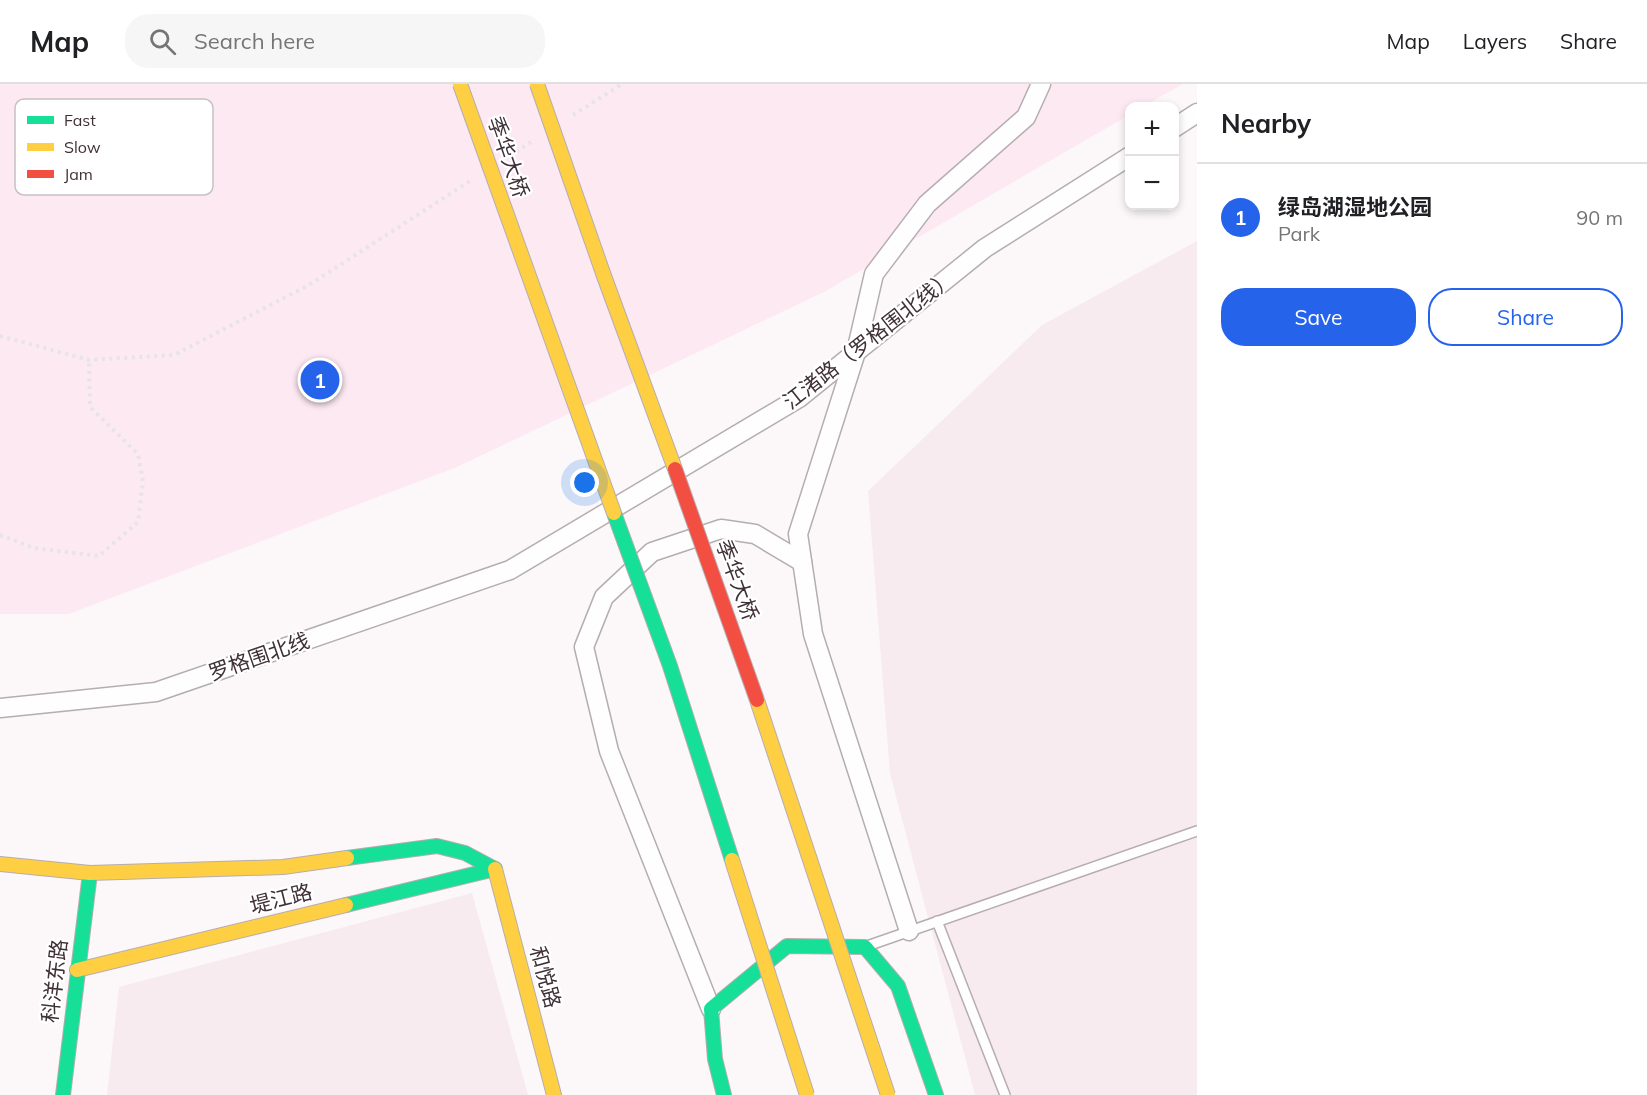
<!DOCTYPE html>
<meta charset="utf-8">
<style>
body{margin:0;font-family:Mulish,"Noto Sans SC",sans-serif;background:#f6f6f6;color:#202124}
.controls{position:absolute;right:18px;top:18px;display:grid;overflow:hidden;border-radius:12px;box-shadow:0 3px 9px #0003}
.controls button{width:54px;height:54px;display:grid;place-items:center;padding:0;border:0;border-bottom:2px solid #e0e0e0;background:#fff;color:#202124;font:30px sans-serif}
.you{position:absolute;left:585px;top:399px;width:21px;height:21px;margin:-15px;border:4px solid #fff;border-radius:50%;background:#1a73e8;box-shadow:0 0 0 9px #1a73e833}
.badge{display:grid;place-items:center;width:39px;height:39px;border-radius:50%;background:#2563eb;color:#fff;font-size:20px;font-weight:700}
.pin{position:absolute;translate:-50% -50%;border:3px solid #fff;box-shadow:0 2px 6px #0006}
.list{margin:0;padding:0;list-style:none}
h2{display:flex;justify-content:space-between;align-items:center;height:78px;margin:0;padding:0 24px;font-size:26px}
h2 small{font-size:20px;font-weight:400;color:#757577}
.list li{display:grid;grid-template-columns:39px 1fr auto;gap:18px;align-items:center;box-sizing:border-box;height:108px;padding:0 24px;border-top:2px solid #e0e0e0}
.list b{display:block;font-size:22px;white-space:nowrap}
.list p{margin:0;font-size:20px;white-space:nowrap;color:#757577}
.list em{font-size:20px;font-style:normal;color:#757577}
.actions{display:flex;gap:12px;padding:18px 24px}
.actions a{flex:1;padding:14px 0;border:2px solid #2563eb;border-radius:24px;text-align:center;font-size:21px;color:#2563eb}
.actions .main{background:#2563eb;color:#fff}
.icon{flex:none;width:33px;height:33px;fill:none;stroke:currentColor;stroke-width:2;stroke-linecap:round;stroke-linejoin:round}
.map{position:relative;flex:none;width:1197px;height:1011px;overflow:hidden}
header{display:flex;align-items:center;gap:36px;box-sizing:border-box;height:84px;padding:0 30px;background:#fff;border-bottom:2px solid #e0e0e0}
header strong{font-size:28px}
nav{display:flex;gap:33px;margin-inline-start:auto;font-size:21px}
.search{width:420px;height:54px;background:#f6f6f6;display:flex;align-items:center;gap:15px;box-sizing:border-box;padding:0 21px;border-radius:24px;color:#757577;font-size:22px}
main{display:flex}
aside{flex:1;background:#fff}
.map>svg:first-child{display:block}
</style>
<header>
<strong>Map</strong>
<div class="search"><svg class="icon" aria-label="search" viewBox="0 0 24 24"><circle cx="10" cy="10" r="6"/><path d="M15 15l6 6"/></svg>Search here</div>
<nav><a>Map</a><a>Layers</a><a>Share</a></nav>
</header>
<main>
<div class="map">
<svg width="1197" height="1011" viewBox="0 0 1197 1011">
<rect width="100%" height="100%" fill="#fcf8fa"/>
<g fill="#f7ebf0">
<path d="M1197,157V1011H975L890,690L868,407L1042,241Z"/>
<path d="M472,809L528,1011H107L119,903Z"/>
</g>
<path fill="#fde9f2" d="M0,0H1183L1144,22H1130L1129,31L824,208L457,383L69,530H0Z"/>
<g fill="none" stroke-linecap="round" stroke-linejoin="round">
<g stroke="#b5adb1" stroke-width="12">
<g id="lane">
<path d="M937,837L1005,1011"/>
<path d="M870,861L1197,747"/>
</g>
</g>
<g stroke="#b5adb1" stroke-width="21">
<g id="street">
<path d="M1174,44L1197,29"/>
<path d="M0,624L156,608L510,486L799,314L985,164L1130,72"/>
<path d="M909,847L813,550L798,450L856,268L874,190L927,120L1026,33L1041,0"/>
<path d="M711,925L609,667L584,563L604,513L652,468L721,445L755,450L802,478"/>
</g>
</g>
<g stroke="#b5adb1" stroke-width="16">
<g id="fast">
<path d="M347,774L437,762L465,769L495,785"/>
<path d="M346,821L495,785"/>
<path d="M63,1011L90,789"/>
<path d="M724,1011L715,975L711,925L787,862L865,863L898,902L936,1011"/>
</g>
</g>
<g stroke="#b5adb1" stroke-width="16">
<g id="slow">
<path d="M0,780L90,789L283,783L347,774"/>
<path d="M495,785L554,1011"/>
<path d="M77,886L346,821"/>
</g>
</g>
<g stroke="#e6e4e5" stroke-width="4" stroke-dasharray="3 4.5" stroke-linecap="butt">
<path d="M573,31L622,0"/>
<path d="M510,72L531,58"/>
<path d="M0,252L89,276L174,271L309,201L470,97"/>
<path d="M0,451L34,464L99,472L138,438L143,397L138,370L90,323L89,276"/>
</g>
<use href="#lane" stroke="#fffefe" stroke-width="9"/>
<use href="#street" stroke="#fffefe" stroke-width="18"/>
<use href="#fast" stroke="#16e098" stroke-width="14"/>
<use href="#slow" stroke="#ffcf43" stroke-width="14"/>
<g stroke="#b5adb1" stroke-width="16" stroke-linecap="butt">
<path id="fast-bridge" d="M614,429L670,582L732,776"/>
</g>
<g stroke="#b5adb1" stroke-width="16" stroke-linecap="butt">
<g id="slow-bridge">
<path d="M460,0L614,429"/>
<path d="M537,0L604,192L675,385"/>
<path d="M757,616L888,1011"/>
<path d="M732,776L807,1011"/>
</g>
</g>
<g stroke="#b5adb1" stroke-width="16" stroke-linecap="butt">
<path id="jam-bridge" d="M675,385L757,616"/>
</g>
<use href="#fast-bridge" stroke="#16e098" stroke-width="14"/>
<use href="#slow-bridge" stroke="#ffcf43" stroke-width="14"/>
<use href="#jam-bridge" stroke="#f24e42" stroke-width="14"/>
</g>
<g text-anchor="middle" stroke-width="4.5" stroke-linejoin="round" paint-order="stroke">
<g font-size="21" fill="#403138" stroke="#fff">
<text transform="translate(508 73) rotate(71)" y="7">季华大桥</text>
<text transform="translate(869 256) rotate(-38)" y="7">江渚路（罗格围北线）</text>
<text transform="translate(737 496) rotate(70)" y="7">季华大桥</text>
<text transform="translate(259 573) rotate(-19)" y="7">罗格围北线</text>
<text transform="translate(281 815) rotate(-14)" y="7">堤江路</text>
<text transform="translate(545 893) rotate(75)" y="7">和悦路</text>
<text transform="translate(55 897) rotate(-83)" y="7">科洋东路</text>
</g>
</g>
<rect x="15" y="15" width="198" height="96" rx="9" fill="#fff" stroke="#c6c1c3" stroke-width="1.5"/>
<rect x="27" y="32" width="27" height="8" fill="#16e098"/>
<rect x="27" y="59" width="27" height="8" fill="#ffcf43"/>
<rect x="27" y="86" width="27" height="8" fill="#f24e42"/>
<g font-size="16" fill="#403138">
<text x="64" y="42">Fast</text>
<text x="64" y="69">Slow</text>
<text x="64" y="96">Jam</text>
</g>
</svg>
<div class="controls">
<button>+</button>
<button>−</button>
</div>
<div class="you"></div>
<div class="pin badge" style="left:320px;top:296px">1</div>
</div>
<aside>
<h2>Nearby<small></small></h2>
<ul class="list">
<li><span class="badge">1</span><div><b>绿岛湖湿地公园</b><p>Park</p></div><em>90 m</em></li>
</ul>
<div class="actions"><a class="main">Save</a><a>Share</a></div>
</aside>
</main>
